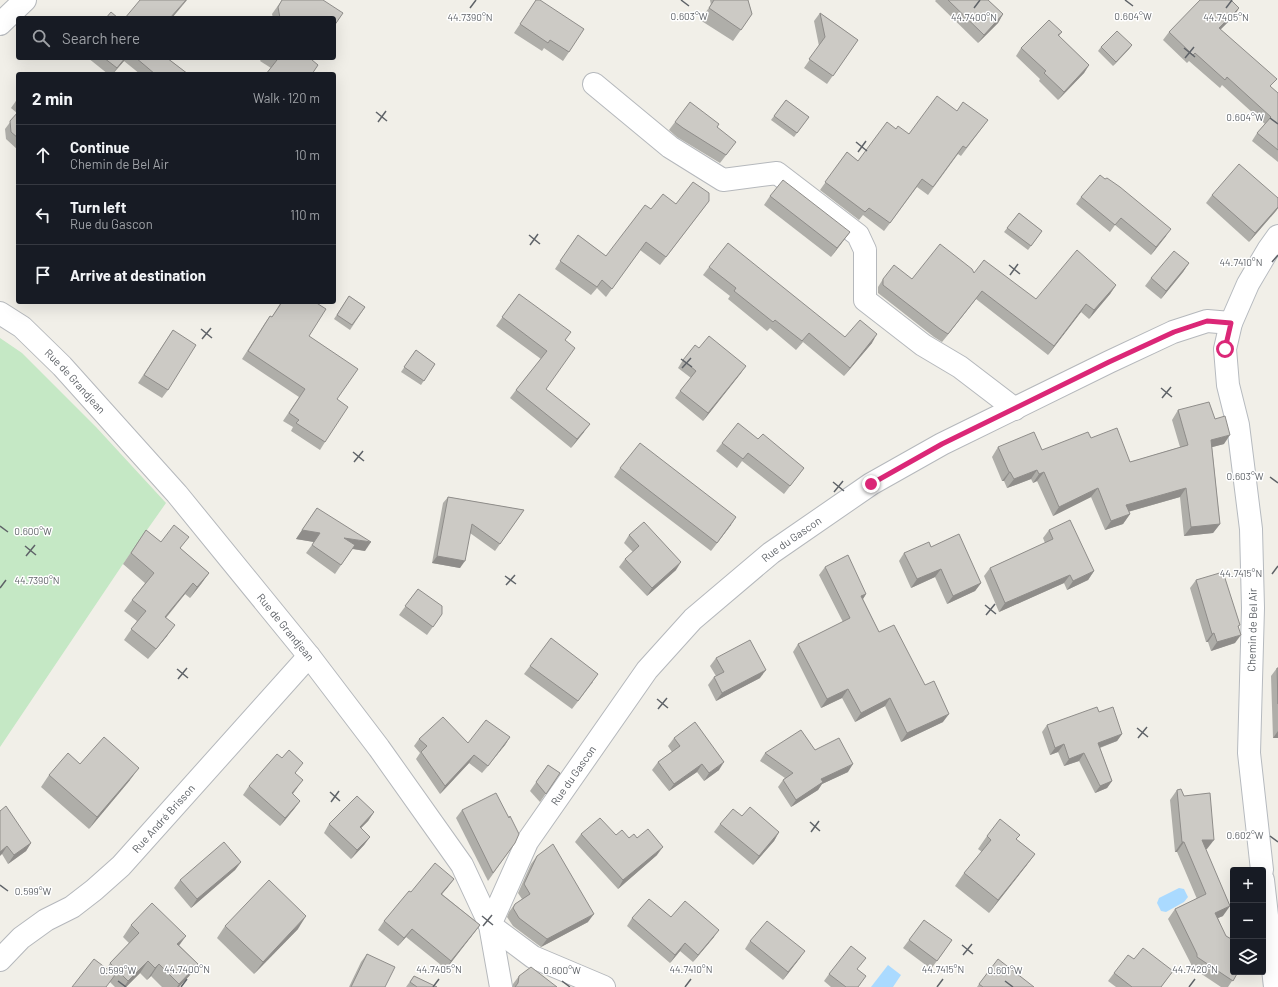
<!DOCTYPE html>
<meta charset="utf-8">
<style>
body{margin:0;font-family:Barlow,sans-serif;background:#20242c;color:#f1f3f6}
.controls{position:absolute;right:12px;bottom:12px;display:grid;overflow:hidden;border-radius:4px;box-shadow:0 4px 16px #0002}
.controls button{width:36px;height:36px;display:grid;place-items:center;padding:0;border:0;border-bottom:1px solid #363941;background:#171b24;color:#f1f3f6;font:20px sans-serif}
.stop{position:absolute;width:12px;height:12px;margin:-9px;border:3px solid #db2777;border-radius:50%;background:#fff}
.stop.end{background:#db2777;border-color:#fff;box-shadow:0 1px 4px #0008}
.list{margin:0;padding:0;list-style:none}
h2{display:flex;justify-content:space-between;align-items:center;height:52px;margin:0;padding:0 16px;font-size:17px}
h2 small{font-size:13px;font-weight:400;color:#9ea1a6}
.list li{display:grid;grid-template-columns:26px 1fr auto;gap:12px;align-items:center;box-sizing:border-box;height:60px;padding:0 16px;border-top:1px solid #363941}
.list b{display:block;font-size:15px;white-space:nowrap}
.list p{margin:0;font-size:13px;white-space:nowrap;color:#9ea1a6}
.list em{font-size:13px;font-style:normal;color:#9ea1a6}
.icon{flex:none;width:22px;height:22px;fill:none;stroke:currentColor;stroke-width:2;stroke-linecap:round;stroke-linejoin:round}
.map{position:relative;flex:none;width:1278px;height:987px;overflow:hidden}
.search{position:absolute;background:#171b24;box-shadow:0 4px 16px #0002;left:16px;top:16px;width:320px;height:44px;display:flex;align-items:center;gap:10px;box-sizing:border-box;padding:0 14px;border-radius:4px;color:#9ea1a6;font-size:15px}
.panel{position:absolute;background:#171b24;box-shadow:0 4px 16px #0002;left:16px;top:72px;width:320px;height:232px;border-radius:4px}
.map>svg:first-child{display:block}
</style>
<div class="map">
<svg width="1278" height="987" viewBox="0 0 1278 987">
<rect width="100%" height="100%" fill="#f1efe8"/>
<path fill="#c5e8c5" d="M0,338L22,353L96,427L166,503L123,564L0,747Z"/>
<g fill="#aadaff">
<path d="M1179,888L1184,889L1188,897L1184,902L1166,912L1161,911L1157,903L1159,898Z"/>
<path d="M888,965L901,975L893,987H871Z"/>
</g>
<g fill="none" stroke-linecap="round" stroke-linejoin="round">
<g stroke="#b5b8bc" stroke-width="24">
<g id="street">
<path d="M0,24L25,0"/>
<path d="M594,84L670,147L723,180L777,173L858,235L865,250V300L923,345L960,367L1015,409"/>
<path id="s1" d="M0,313L22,327L62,366L177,494L309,656L379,748L462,865L490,925L501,987"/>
<path id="s2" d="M490,925L527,842L647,670L693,619L771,553L871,484L942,444L1109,362L1173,332L1207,321L1231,323"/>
<path d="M490,925L533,957L604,987"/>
<path id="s3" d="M0,960L21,938L46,920L72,907L94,890L121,866L309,656"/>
</g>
</g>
<g stroke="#b6babf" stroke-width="24">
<g id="secondary">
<path id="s4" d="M1262,870L1249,753L1253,608L1251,529L1238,425L1228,385L1225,349L1231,323L1248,284L1268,250L1278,236"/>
<path d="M1263,880L1275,987"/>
</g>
</g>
<use href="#street" stroke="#fff" stroke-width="22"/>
<use href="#secondary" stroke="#fff" stroke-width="22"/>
</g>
<g fill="#afaea9">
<path d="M282,0H323L334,18H273L272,14Z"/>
<path d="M536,0L569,52L563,61L544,48L542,51L514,33Z"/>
<path d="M710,0H748L752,14L733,41L700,20L711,5Z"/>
<path d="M936,0H988L1003,14L998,23L978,43L935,1Z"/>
<path d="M1239,8L1234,16L1220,30L1271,87L1278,93V162L1252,141L1257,133L1265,124L1222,85L1220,88L1189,61L1187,63L1163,40L1169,32Z"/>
<path d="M820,13L858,40L827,84L804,68L819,46L814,21Z"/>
<path d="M1062,32L1059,36L1089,65L1084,73L1058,100L1039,81L1040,79L1016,56L1021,48Z"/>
<path d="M1132,45L1129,49L1113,66L1098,51L1101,47Z"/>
<path d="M88,58H167L188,74H140L124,61L113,74H108Z"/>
<path d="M262,58H313L271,68L260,61Z"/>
<path d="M18,98V150L6,139L5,129L17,113L11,108Z"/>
<path d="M786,100L809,117L794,137L771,120Z"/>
<path d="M957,111L988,120L961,156L958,154L928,195L917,187L884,231L863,215L859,220L820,190L847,152L858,161L896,129L909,134Z"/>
<path d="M675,122L717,127L730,150L720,163L677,137L669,130Z"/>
<path d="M1212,195L1278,198V208L1249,242L1206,203Z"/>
<path d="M770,196L850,232L831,257L764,205Z"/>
<path d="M1081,197L1166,236L1151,255L1115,225L1110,232L1076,204Z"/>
<path d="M709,201L660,265L640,250L606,297L597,288L591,295L555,269L578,235L606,256L651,209L676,204Z"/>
<path d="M1019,213L1042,231L1028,250L1004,232Z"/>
<path d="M1189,263L1183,272L1161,299L1145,286L1151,278Z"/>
<path d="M709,267L845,337L872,343L844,376L803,342L796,350L770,328L767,331L728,299L730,296L703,275Z"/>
<path d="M974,273L1036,299L1116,285L1110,294L1089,319L1081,312L1048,355L976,299L942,342L934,337L878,293V287L883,279H912Z"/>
<path d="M519,294L565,340L546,389L584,432L571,448L510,398L516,390L541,359L496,326Z"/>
<path d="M349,296L365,307L350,330L334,319Z"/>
<path d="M281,302H315L309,336L337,399L325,442L320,450L291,431L293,427L283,421L299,397L242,359L265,323L270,316L272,317Z"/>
<path d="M173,330L168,390L162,398L138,383Z"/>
<path d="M699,348L741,373L703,421L675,398L680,391L691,378L678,368L683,360Z"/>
<path d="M416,350L435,364L421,385L401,372Z"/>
<path d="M1178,410L1215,419L1224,444L1212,447L1220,524L1213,533L1184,536L1180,497L1128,512L1130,514L1123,524L1105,530L1091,497L1053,516L1037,481L1033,483L1031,479L1007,488L1004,481H1002L992,457L998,447L1042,450L1091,438L1130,462L1180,447L1172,420Z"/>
<path d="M758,439L804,468L784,494L742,461L737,468L716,451L722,443Z"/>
<path d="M620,468L731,525L711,551L614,477Z"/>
<path d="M448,497L524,510L495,551L470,533L460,568L432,563L443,503Z"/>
<path d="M317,508L365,551L352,549L335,574L306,553L314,542L296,539Z"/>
<path d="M146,530L161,542L180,548L209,573L201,584L190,598L185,594L166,618L167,636L148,659L124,640L137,621L124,611L132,600L145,583L123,564Z"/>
<path d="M1049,530L1094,571L1088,580L1067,590L1064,583L999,612L984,576L990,568L1045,543L1043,538Z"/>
<path d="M629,535L676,570L647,596L619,567L625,559L633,552L624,543Z"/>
<path d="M931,547L981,583L975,591L947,604L935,577L911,588L899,561L904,553Z"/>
<path d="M825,567L866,594L863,599L879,632L943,722L901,742L885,706L855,722L842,698L821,708L793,652L798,644L843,622L819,575Z"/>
<path d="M1196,580L1239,627L1235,643L1211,651L1208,642H1206L1190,588Z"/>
<path d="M418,589L442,614L427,635L399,615Z"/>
<path d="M716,658L760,678L716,701L708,685L714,677L716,676L710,666Z"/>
<path d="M530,666L593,682L572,709L524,674Z"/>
<path d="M1277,668H1278V738H1273L1271,676Z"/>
<path d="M1099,712L1122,734L1117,741L1100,748L1112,781L1107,788L1095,793L1079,761L1064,766L1058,752L1050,755L1042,732L1047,725Z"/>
<path d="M510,737L505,745L482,773L469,763L440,794L416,759L420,753L414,746L419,739L468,743Z"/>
<path d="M674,738L719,770L704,781L697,772L669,791L652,770L658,762L672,752L668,746Z"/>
<path d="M815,750L848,772L822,784L818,790L791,807L778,787L783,780L785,778L760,761L765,753Z"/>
<path d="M80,764L130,780L89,829L41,787L49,775Z"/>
<path d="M548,765L560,773L540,802L530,791Z"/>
<path d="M297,771L295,773L297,788L293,794L300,801L294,809L280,826L243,795L249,786Z"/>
<path d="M1177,790L1207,849H1206L1223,916L1218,918L1238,972L1228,987H1221L1191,967V964L1168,919L1175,909L1197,899L1177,852H1175L1170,800Z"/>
<path d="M462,810L515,843L488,881L456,818Z"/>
<path d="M0,811L31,843L26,851L8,864L2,854Z"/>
<path d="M374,812L368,821L361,828L370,837L364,845L351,859L324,833L329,824Z"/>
<path d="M742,816L779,832L774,841L753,865L714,832L720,824Z"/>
<path d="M581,834L616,835L629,838H637L657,855L618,889L575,842Z"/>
<path d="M1020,835L1016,839L1035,854L1026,866L989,913L955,886L964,873L982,852L978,849L987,836Z"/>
<path d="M537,856L588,922L541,947L513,926L507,917L509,912L515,904L522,899L518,893L531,864Z"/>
<path d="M241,862L235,870L191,908L174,888L180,880Z"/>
<path d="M454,879L442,894L480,925L474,933L446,969L406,937L398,946L378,930L384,921L411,892Z"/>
<path d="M671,917L714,937L693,962L680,951L670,963L627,926L632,918Z"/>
<path d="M131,925L179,945L198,964L190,975L179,987H162L151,976L147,980L140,973L126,987H115L110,982L107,968L110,963L129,943L123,937Z"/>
<path d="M225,926L298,929L254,974L217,938Z"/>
<path d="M909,940H952L931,969L903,948Z"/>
<path d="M750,941L800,958L783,980L745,949Z"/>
<path d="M367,954L385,987H349L361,962Z"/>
<path d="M1134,959L1173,971L1161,987H1116L1108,981L1114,973Z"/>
<path d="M857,969L858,987H831L824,981L829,974Z"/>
<path d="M414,976L437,987H406Z"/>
<path d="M519,976L557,987H513V984Z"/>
<path d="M979,984L1034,987H977Z"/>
</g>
<g fill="#8f8d8a">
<path d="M186,0H187L172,18H170Z"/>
<path d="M1239,8L1234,16L1214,36L1219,28Z"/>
<path d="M1003,14L998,23L978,43L984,35Z"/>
<path d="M1132,45L1129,49L1113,66L1116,62Z"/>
<path d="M125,58H126L124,61L112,74Z"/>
<path d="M1089,65L1084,73L1058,100L1064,92Z"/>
<path d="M1278,207V208L1276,211L1249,242L1255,233Z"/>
<path d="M1171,229L1166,236L1151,255L1156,247Z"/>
<path d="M850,232L844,240L831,257L837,248Z"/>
<path d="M1189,263L1183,272L1161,299L1166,291Z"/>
<path d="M1116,285L1110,294L1089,319L1094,310Z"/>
<path d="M982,291L976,299L942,342L948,334Z"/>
<path d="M1086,304L1081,312L1048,355L1054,346Z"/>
<path d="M877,334L872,343L844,376L850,368Z"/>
<path d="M746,366L741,373L703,421L708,413Z"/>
<path d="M590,424L584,432L571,448L577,439Z"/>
<path d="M1230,435L1224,444L1205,449L1211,440Z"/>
<path d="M1037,470L1031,479L1007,488L1014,479Z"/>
<path d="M1009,472H1010L1004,481H1002Z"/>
<path d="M1044,472L1037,481L1033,483L1039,474Z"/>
<path d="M1098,488L1091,497L1053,516L1059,507Z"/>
<path d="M1186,488L1180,497L1120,514L1126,505Z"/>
<path d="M1130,514L1123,524L1105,530L1111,521Z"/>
<path d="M736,517L731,525L711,551L717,543Z"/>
<path d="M1220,524L1213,533L1184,536L1191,527Z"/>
<path d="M302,530L320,533L314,542L296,539Z"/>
<path d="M344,538L371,542L365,551L338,546Z"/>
<path d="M437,556L465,561L460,568L432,563Z"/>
<path d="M681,562L676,570L647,596L652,588Z"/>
<path d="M941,569L935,577L911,588L917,579Z"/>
<path d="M1094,571L1088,580L1067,590L1073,581Z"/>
<path d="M209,573L201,584L190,598L197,587Z"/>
<path d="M1070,575L1064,583L999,612L1005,603Z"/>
<path d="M193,583L185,594L157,628L165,617Z"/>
<path d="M981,583L975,591L947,604L953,596Z"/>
<path d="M866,594L861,602V596Z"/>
<path d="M175,625L167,636L148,659L156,649Z"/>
<path d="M1214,633L1208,642H1206L1212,634Z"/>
<path d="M1241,635L1235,643L1211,651L1217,642Z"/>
<path d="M766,670L760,678L716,701L722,693Z"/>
<path d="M848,689L842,698L821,708L827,699Z"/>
<path d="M890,698L885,706L855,722L861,713Z"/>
<path d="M949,714L943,722L901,742L907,733Z"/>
<path d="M1278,731V738H1273Z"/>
<path d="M1122,734L1117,741L1093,750L1098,743Z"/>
<path d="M510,737L505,745L482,773L488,766Z"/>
<path d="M1064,744L1058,752L1050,755L1055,748Z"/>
<path d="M1084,753L1079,761L1064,766L1069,759Z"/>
<path d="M474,755L469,763L440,794L445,786Z"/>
<path d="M724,762L719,770L704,781L709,773Z"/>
<path d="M702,764L697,772L669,791L674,784Z"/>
<path d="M853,764L848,772L822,784L818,790L791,807L796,800L821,779Z"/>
<path d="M139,768L130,780L89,829L97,817Z"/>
<path d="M303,780L297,788L286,802L292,793Z"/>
<path d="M1112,781L1107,788L1095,793L1100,786Z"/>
<path d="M300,801L294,809L280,826L285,818Z"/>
<path d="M374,812L368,821L354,835L360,827Z"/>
<path d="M779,832L774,841L753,865L759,856Z"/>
<path d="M370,837L364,845L351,859L357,850Z"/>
<path d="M1202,840H1214L1207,849L1196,850Z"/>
<path d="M1182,842H1184L1177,852H1175Z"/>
<path d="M31,843L26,851L8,864L14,855Z"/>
<path d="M7,846L2,854L0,856V852Z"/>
<path d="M663,847L657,855L618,889L623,880Z"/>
<path d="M1035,854L1026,866L989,913L998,900Z"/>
<path d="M241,862L235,870L191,908L197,899Z"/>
<path d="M454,879L448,887L435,902L441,894Z"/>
<path d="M1230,906L1223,916L1208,922L1215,913Z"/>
<path d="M594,914L588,922L541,947L547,939Z"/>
<path d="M306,916L298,929L254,974L263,962Z"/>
<path d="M480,925L474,933L446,969L451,961Z"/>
<path d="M412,929L406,937L398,946L404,938Z"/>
<path d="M719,930L714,937L693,962L698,955Z"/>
<path d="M186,936L178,947L177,944Z"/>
<path d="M685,943L680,951L670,963L675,955Z"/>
<path d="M805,951L800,958L783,980L788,972Z"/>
<path d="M148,961L140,973L126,987H124L128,981Z"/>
<path d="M159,964L151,976L147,980L155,968Z"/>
<path d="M198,964L190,975L179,987H177L179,984Z"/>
</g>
<g fill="#cccac5" stroke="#8f8d8a">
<path d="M140,0H186L170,18H125Z"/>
<path d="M282,0H323L343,13L334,26V18H280L278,7Z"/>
<path d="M536,0H540L584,29L569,52L550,40L548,43L520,24Z"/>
<path d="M714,0H748L752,14L741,30L709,8Z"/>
<path d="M948,0H988L1003,14L984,35Z"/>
<path d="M1200,0H1231L1239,8L1219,28L1277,79L1270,86L1278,93V150L1257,133L1271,117L1227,77L1225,80L1195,53L1193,55L1169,32Z"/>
<path d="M111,12L118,18H106Z"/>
<path d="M820,13L858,40L833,76L809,59L825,37Z"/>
<path d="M1049,20L1062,32L1058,35L1089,65L1064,92L1044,73L1046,71L1021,48Z"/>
<path d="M1117,31L1132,45L1116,62L1101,47Z"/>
<path d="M104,58H125L117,68Z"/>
<path d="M136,58H167L188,74H155Z"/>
<path d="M274,58H313L312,60L318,65L312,74H266L277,60Z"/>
<path d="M937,96L957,111L963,102L988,120L966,148L963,146L933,187L922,179L890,223L869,208L865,212L825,182L847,152L858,161L887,122L896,129L898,126L909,134Z"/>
<path d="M786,100L809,117L797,133L774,116Z"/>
<path d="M690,102L719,124L717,127L736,142L726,155L683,128L675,122Z"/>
<path d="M18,112V138L11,132L10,121Z"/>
<path d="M1239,164L1278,198V207L1255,233L1212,195Z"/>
<path d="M1100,175L1105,179L1107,178L1120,187L1171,229L1156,247L1121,218L1115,225L1081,197Z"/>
<path d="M783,180L850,232L837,248L770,196Z"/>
<path d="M693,182L709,193V201L666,257L646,242L612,289L602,280L597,287L560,261L578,235L606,256L645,205L651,209L663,194L676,204Z"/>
<path d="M1019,213L1042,231L1031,246L1007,228Z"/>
<path d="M728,243L845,337L860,320L877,334L850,368L809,333L802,341L775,320L773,322L734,291L736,288L709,267Z"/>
<path d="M940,244L972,269L974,273L984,260L1036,299L1077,250L1116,285L1094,310L1086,304L1054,346L982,291L948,334L940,329L883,285V279L894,265L912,279Z"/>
<path d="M1174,251L1189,263L1166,291L1151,278Z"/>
<path d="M519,294L571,332L565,340L575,348L546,389L590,424L577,439L516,390L547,351L502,317Z"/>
<path d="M349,296L365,307L352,325L337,315Z"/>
<path d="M282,302H315L326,309L309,336L358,369L337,399L348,407L325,442L296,423L299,420L289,413L305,389L248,351L270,316L272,317Z"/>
<path d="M173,330L196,345L168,390L144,375Z"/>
<path d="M709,336L746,366L708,413L680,391L696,371L683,360L695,345L699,348Z"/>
<path d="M416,350L435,364L424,381L404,367Z"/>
<path d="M1209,402L1215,419L1225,416L1230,435L1211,440L1220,524L1191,527L1186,488L1126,505L1130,514L1111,521L1098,488L1059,507L1044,472L1039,474L1037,470L1014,479L1010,472H1009L998,447L1034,432L1042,450L1088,432L1091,438L1117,428L1130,462L1188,445L1178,410Z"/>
<path d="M738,423L758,439L763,434L804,468L790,486L748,453L743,459L722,443Z"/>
<path d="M640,443L736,517L717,543L620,468Z"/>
<path d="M448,497L524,510L500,544L472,524L465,561L437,556Z"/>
<path d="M317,508L371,542L344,538L355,545L341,565L312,545L320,533L302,530Z"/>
<path d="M1070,520L1094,571L1073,581L1070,575L1005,603L990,568L1053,539L1049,530Z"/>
<path d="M644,522L681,562L652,588L625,559L639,546L629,535Z"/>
<path d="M174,525L189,537L180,548L209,573L197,587L193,583L165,617L175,625L156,649L131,629L146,611L132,600L154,573L131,553L146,530L161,542Z"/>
<path d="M959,534L981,583L953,596L941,569L917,579L904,553L929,542L931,547Z"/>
<path d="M848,555L866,594L861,596L879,632L894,625L925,685L934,681L949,714L907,733L890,698L861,713L848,689L827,699L798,644L850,618L825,567Z"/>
<path d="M1223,572L1240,625L1238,626L1241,635L1217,642L1214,633L1212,634L1196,580Z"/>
<path d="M418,589L442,606V614L433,627L405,606Z"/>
<path d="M551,638L598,674L578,701L530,666Z"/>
<path d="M750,640L766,670L722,693L714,677L724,672L716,658Z"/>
<path d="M1277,668H1278V704Z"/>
<path d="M1097,707L1099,712L1113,707L1122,734L1098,743L1112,781L1100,786L1084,753L1069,759L1064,744L1055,748L1047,725Z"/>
<path d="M443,717L468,743L486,720L510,737L488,766L474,755L445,786L421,752L427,746L419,739Z"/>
<path d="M695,722L724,762L709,773L702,764L674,784L658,762L680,746L674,738Z"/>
<path d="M801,730L815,750L839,738L853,764L821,779L823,782L796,800L783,780L793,773L765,753Z"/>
<path d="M104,737L139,768L97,817L49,775L68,753L80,764Z"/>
<path d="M289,750L303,763L295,773L303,780L292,793L300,801L285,818L249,786L277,754L282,758Z"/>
<path d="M548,765L560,773L546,794L536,782Z"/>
<path d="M1181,789L1184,796L1210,793L1214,840H1202L1230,906L1215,913L1226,936L1233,940V972H1238L1233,981L1197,957V954L1175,909L1206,894L1184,842H1182L1177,790Z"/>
<path d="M496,793L509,818L510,816L519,834L515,843L493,873L462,810Z"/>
<path d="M357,796L374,812L360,827L370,837L357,850L329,824Z"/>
<path d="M6,806L31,843L14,855L7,846L0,852V811Z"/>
<path d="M750,807L779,832L759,856L720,824L733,809L742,816Z"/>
<path d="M600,818L616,835L622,830L629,838L634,834L637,838L648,829L663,847L623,880L581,834Z"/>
<path d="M1000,819L1020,835L1016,839L1035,854L998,900L964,873L991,840L987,836Z"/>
<path d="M224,842L241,862L197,899L180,880Z"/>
<path d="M553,844L594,914L547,939L519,918L513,908L515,904L530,894L524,884L537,856Z"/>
<path d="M435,863L454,879L441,894L480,925L451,961L412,929L404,938L384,921L409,891L411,892Z"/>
<path d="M269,880L306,916L263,962L225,926Z"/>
<path d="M649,899L671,917L685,901L719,930L698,955L685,943L675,955L632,918Z"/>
<path d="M152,903L186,936L177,944L198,964L179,984L159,964L155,968L148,961L128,981L110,963L139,933L131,925Z"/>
<path d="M924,920L952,940L937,961L909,940Z"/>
<path d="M767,921L805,951L788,972L750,941Z"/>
<path d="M851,946L866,958L857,969L866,976L858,987H846L829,974Z"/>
<path d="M1143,948L1173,971L1161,987H1132L1114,973L1128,955L1134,959Z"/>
<path d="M367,954L395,967L385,987H351Z"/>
<path d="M94,959L115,975L106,987H72Z"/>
<path d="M998,959L1034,987H983L979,984Z"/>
<path d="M531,967L557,987H515L518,983L519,976Z"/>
<path d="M414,976L437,987H417L410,982Z"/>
</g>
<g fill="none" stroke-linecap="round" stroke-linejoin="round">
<path stroke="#db2777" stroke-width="5" d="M871,484L942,444L1109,362L1174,332L1207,321L1231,323L1225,349"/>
</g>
<path fill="none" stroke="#5f6368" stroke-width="1.5" d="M681,0L689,6M1125,0L1133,6M470,8L476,0M974,8L980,0M1226,8L1232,0M1184,48L1195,57M1185,58L1194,47M376,112L387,121M1270,118L1278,124M378,122L386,111M856,142L867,151M858,152L866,141M529,235L540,244M530,245L538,234M1272,262L1278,255M1009,265L1020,274M1010,275L1018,264M201,329L212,338M202,339L211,328M681,359L692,367M682,368L691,358M1161,388L1172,397M1162,398L1171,387M353,452L364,461M354,462L363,451M1270,477L1278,483M833,482L844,491M834,492L843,481M0,526L8,532M25,546L36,555M26,556L35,545M1272,574L1278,566M505,576L516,584M506,585L515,575M0,588L6,580M985,605L996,614M986,615L995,604M177,669L188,678M178,679L187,668M657,699L668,708M658,709L667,698M1137,728L1148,737M1138,738L1147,727M330,792L340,801M331,802L339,791M810,822L820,831M811,832L819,821M1270,836L1278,842M0,885L8,891M482,916L493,925M483,926L492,915M962,945L973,954M963,955L972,944M118,981L126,987M562,981L570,987M1005,981L1013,987M181,987L187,979M433,987L439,979M685,987L691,979M937,987L943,979M1189,987L1195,979"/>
<g text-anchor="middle" stroke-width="3" stroke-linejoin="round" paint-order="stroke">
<g font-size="11" fill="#5f6368" stroke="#fff">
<text dy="4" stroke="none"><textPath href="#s1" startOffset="102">Rue de Grandjean</textPath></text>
<text dy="4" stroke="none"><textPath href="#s2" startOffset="496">Rue du Gascon</textPath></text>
<text dy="4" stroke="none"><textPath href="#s1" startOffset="426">Rue de Grandjean</textPath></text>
<text dy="4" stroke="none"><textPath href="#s4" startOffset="241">Chemin de Bel Air</textPath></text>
<text dy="4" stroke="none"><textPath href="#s2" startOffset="172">Rue du Gascon</textPath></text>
<text dy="4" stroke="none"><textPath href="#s3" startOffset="218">Rue André Brisson</textPath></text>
</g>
</g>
<g font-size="10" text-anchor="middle" fill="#5f6368" stroke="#fff" stroke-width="3" stroke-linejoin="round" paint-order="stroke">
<text x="689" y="20">0.603°W</text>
<text x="1133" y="20">0.604°W</text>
<text x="974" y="21">44.7400°N</text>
<text x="1226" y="21">44.7405°N</text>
<text x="470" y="21">44.7390°N</text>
<text x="1245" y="121">0.604°W</text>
<text x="1241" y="266">44.7410°N</text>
<text x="1245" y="480">0.603°W</text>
<text x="33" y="535">0.600°W</text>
<text x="1241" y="577">44.7415°N</text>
<text x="37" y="584">44.7390°N</text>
<text x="1245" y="839">0.602°W</text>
<text x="33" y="895">0.599°W</text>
<text x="187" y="973">44.7400°N</text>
<text x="439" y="973">44.7405°N</text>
<text x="691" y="973">44.7410°N</text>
<text x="943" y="973">44.7415°N</text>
<text x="1195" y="973">44.7420°N</text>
<text x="118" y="974">0.599°W</text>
<text x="562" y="974">0.600°W</text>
<text x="1005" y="974">0.601°W</text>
</g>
</svg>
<div class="controls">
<button>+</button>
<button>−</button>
<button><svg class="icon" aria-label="layers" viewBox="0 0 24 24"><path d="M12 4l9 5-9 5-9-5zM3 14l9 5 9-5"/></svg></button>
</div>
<div class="stop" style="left:1225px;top:349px"></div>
<div class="stop end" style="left:871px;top:484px"></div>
<div class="search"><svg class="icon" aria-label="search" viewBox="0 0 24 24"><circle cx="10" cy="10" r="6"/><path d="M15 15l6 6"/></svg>Search here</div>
<section class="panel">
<h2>2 min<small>Walk · 120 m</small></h2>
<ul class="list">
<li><svg class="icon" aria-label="ahead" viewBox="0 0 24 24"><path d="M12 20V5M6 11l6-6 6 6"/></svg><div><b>Continue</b><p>Chemin de Bel Air</p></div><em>10 m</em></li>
<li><svg class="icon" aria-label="left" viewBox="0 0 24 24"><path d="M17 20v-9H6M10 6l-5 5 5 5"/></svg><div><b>Turn left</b><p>Rue du Gascon</p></div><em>110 m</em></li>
<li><svg class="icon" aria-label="arrive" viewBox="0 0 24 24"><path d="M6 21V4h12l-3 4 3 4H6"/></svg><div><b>Arrive at destination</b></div></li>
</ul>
</section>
</div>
